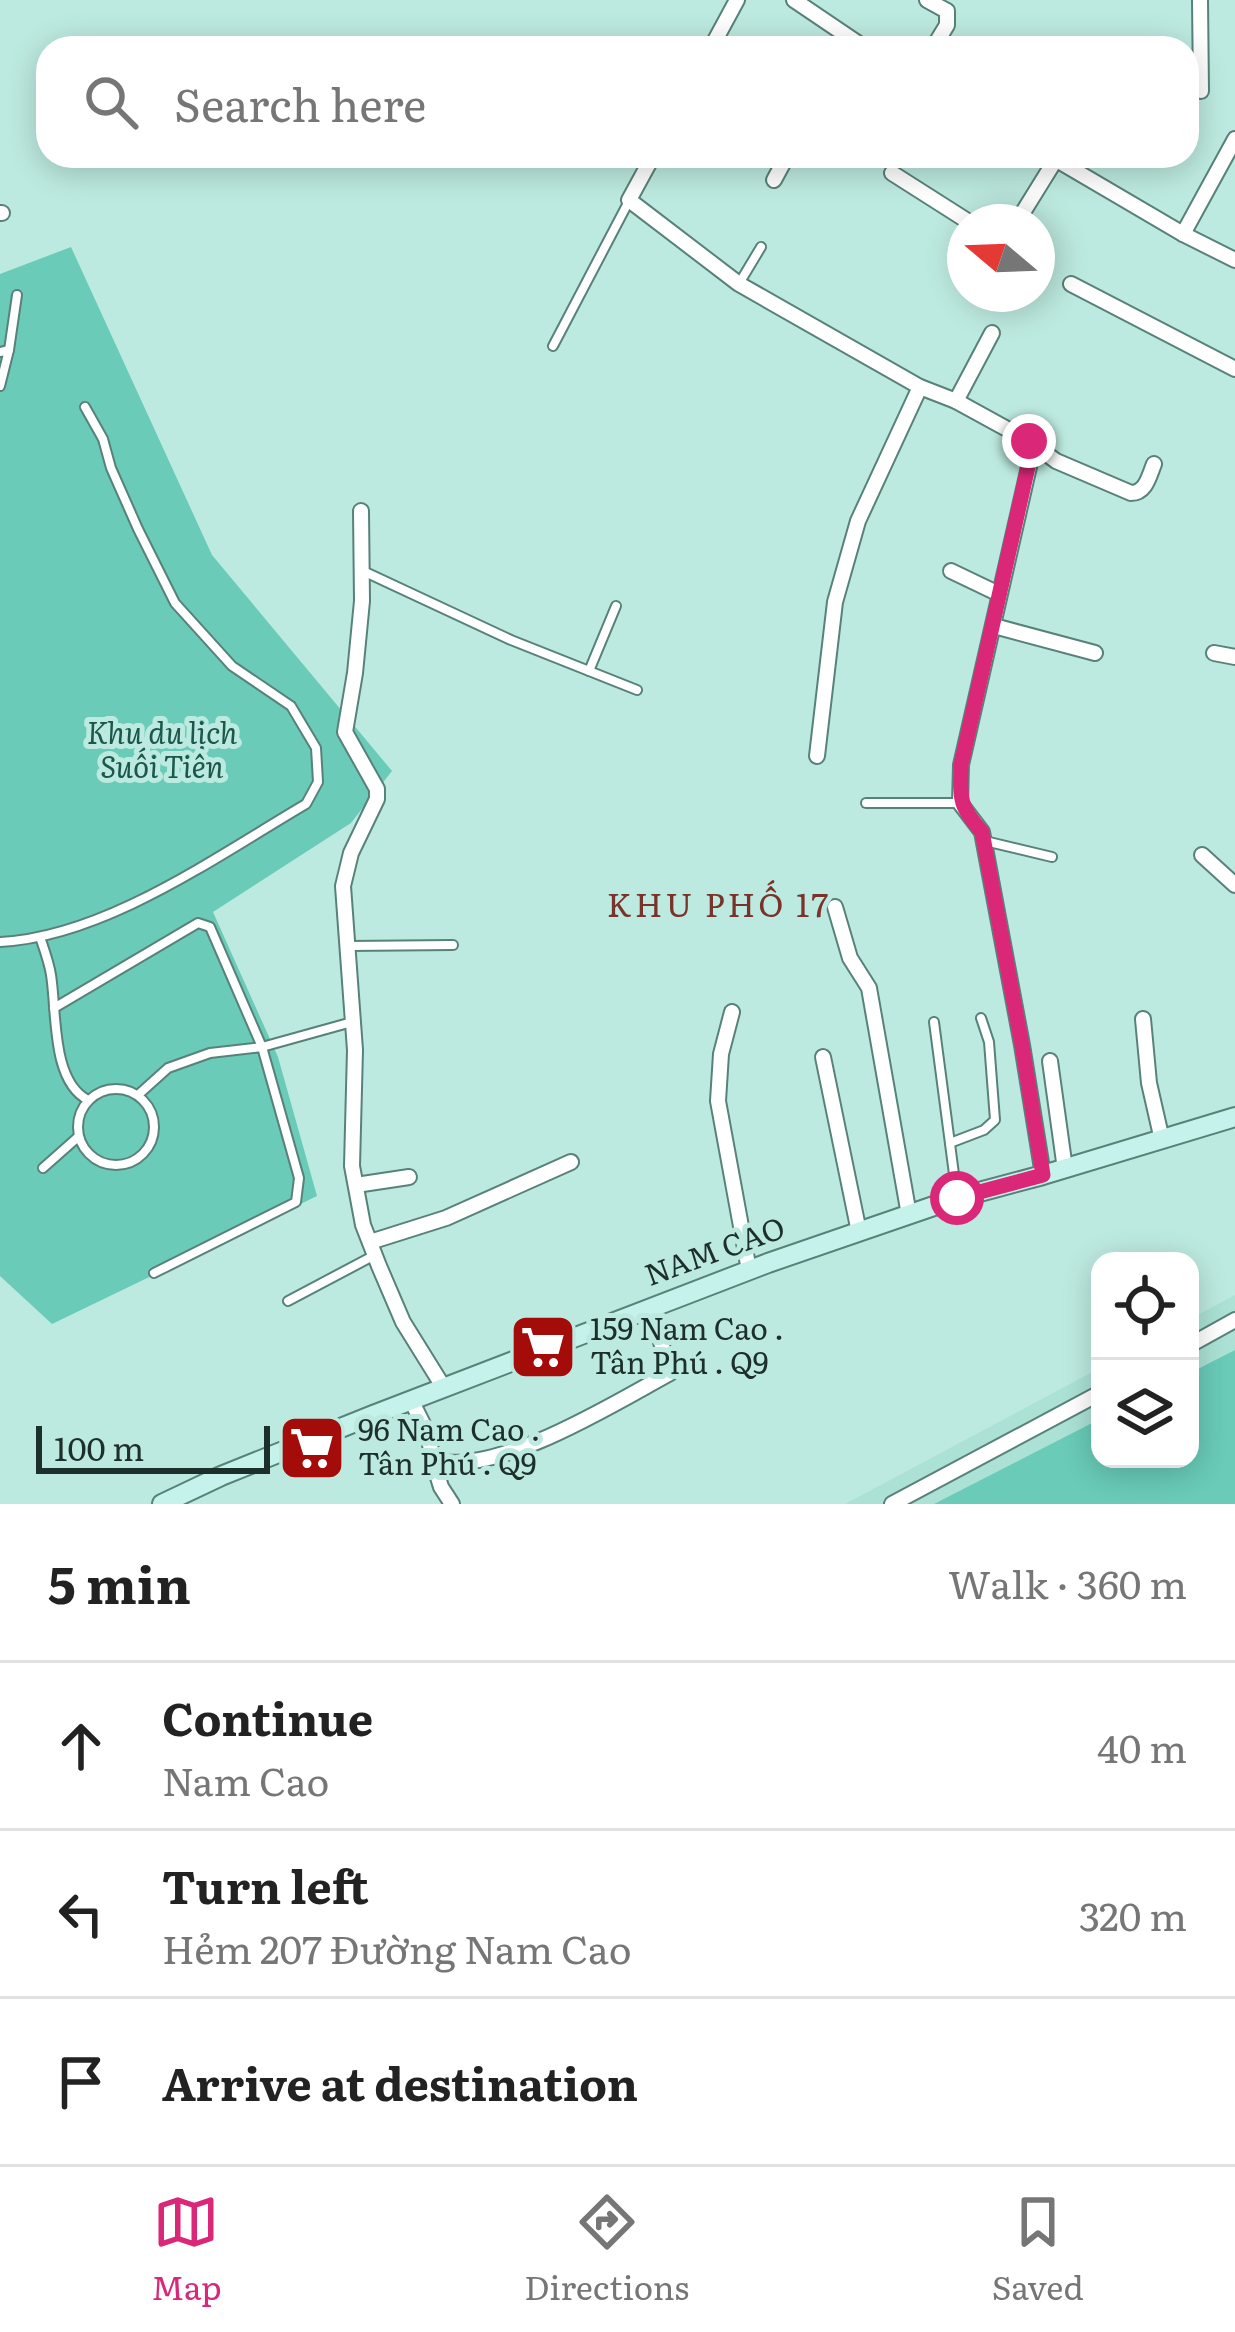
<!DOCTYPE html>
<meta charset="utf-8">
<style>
body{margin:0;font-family:Literata,serif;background:#f6f6f6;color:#222}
.controls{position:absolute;right:36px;bottom:36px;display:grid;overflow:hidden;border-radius:24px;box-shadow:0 6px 30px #0003}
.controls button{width:108px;height:108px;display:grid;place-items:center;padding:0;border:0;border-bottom:3px solid #e0e0e0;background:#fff;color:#222;font:60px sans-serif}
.compass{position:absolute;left:947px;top:204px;width:108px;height:108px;border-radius:50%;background:#fff;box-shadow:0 6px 30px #0003;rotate:289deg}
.scale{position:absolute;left:36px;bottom:30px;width:234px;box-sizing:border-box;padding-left:12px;border:6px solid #1d2f2b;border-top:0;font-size:33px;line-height:42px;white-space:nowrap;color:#1d2f2b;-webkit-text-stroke:9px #bdeae0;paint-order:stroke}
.stop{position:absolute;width:36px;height:36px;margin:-27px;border:9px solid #db2777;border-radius:50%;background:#fff}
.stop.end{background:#db2777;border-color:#fff;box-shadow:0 3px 12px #0008}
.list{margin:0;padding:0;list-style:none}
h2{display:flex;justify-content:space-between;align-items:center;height:156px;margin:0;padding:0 48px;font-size:51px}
h2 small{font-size:39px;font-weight:400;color:#767676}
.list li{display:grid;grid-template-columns:78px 1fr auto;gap:36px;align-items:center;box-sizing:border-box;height:168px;padding:0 48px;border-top:3px solid #e0e0e0}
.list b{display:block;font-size:45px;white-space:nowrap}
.list p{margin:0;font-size:39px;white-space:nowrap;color:#767676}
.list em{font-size:39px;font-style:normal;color:#767676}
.icon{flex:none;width:66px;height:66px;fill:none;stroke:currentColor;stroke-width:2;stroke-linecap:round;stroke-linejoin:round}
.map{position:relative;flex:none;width:1235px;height:1504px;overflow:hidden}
.search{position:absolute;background:#fff;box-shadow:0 6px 30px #0003;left:36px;right:36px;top:36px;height:132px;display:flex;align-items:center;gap:30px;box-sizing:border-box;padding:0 42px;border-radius:36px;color:#767676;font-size:45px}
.sheet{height:660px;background:#fff}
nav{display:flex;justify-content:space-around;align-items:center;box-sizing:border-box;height:168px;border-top:3px solid #e0e0e0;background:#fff;font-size:33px;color:#767676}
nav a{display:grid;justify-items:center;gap:6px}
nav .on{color:#db2777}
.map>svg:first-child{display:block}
</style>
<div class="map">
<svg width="1235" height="1504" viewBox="0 0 1235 1504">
<rect width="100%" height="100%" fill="#bdeae0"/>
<path fill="#abe2d5" d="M1235,1295V1504H845L1100,1368V1459H1190V1319Z"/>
<g fill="#69cbb8">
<path d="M71,247L212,555L392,771L351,823L213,912L278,1057L317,1196L52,1324L0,1276V274Z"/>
<path d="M1235,1350V1504H934L1100,1419V1459H1190V1373Z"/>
</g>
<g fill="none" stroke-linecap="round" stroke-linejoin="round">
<g stroke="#588279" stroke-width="12">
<g id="lane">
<path d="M740,282L761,247"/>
<path d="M553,346L629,201"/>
<path d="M9,350L17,295"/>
<path d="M0,352L9,350L0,386"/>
<path d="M363,571L511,640L637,690"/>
<path d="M589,671L616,606"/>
<path d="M866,803H958"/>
<path d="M985,841L1052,857"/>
<path d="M40,937C44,949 49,962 51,975C57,1012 51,1081 88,1100"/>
<path d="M0,942C105,937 217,856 306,804L318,782L316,748L291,706L232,666L175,603L138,529L111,468L103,439L85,407"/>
<path d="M349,946L453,945"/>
<path d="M54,1008L198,923L210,927L262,1047L352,1022"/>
<path d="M934,1022L957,1197"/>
<circle cx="116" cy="1127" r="38"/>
<path d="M138,1095L168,1068L210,1053L262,1047L299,1178L296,1202L154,1273"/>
<path d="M950,1143L984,1130L995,1120L989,1042L981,1018"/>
<path d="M43,1168L78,1137"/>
<path d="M288,1301L373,1256"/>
</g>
</g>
<g stroke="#588279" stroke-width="18">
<g id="street">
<path d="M794,0L865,48"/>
<path d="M927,0L947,11V25L933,48"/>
<path d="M1200,0L1201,91"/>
<path d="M711,48L737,0"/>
<path d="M653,156L629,200L739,284L920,387L956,401L1029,441L1056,461L1131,493C1146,493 1149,476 1154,464"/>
<path d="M1050,156L1183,234L1235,260"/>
<path d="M892,173L969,222"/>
<path d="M774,180L787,156"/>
<path d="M0,213H2"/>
<path d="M1017,222L1056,159"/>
<path d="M1183,234L1235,139"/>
<path d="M1071,284L1235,369"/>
<path d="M956,401L992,333"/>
<path d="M1029,441L1031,458L961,765L960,803L982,832L1022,1045L1043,1175"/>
<path d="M361,511L362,601L355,673L345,732L377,789V799L351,853L343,886L355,1050L352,1166L363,1225L379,1266L403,1322L444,1388"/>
<path d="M951,571L999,594"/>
<path d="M994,626L1095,653"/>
<path d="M1214,653L1235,657"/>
<path d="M817,756L835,602L858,521L920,387"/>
<path d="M1202,855L1235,885"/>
<path d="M835,907L850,958L869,988L909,1215"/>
<path d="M732,1012L721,1054L718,1101L749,1270"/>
<path d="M1143,1019L1149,1083L1162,1140"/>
<path d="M823,1057L859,1232"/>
<path d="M1050,1061L1065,1169"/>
<path d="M356,1185L409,1177"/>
<path d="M370,1242L446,1218L571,1162"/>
<path d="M1190,1345L1235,1320"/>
<path d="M411,1400L428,1434L433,1461C500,1475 611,1405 670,1373L651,1308"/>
<path d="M433,1461L441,1487L452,1504"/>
<path d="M892,1504L1100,1393"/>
</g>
</g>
<g stroke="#588279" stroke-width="22">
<path id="secondary" d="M162,1504L221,1476L373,1415L768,1263L957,1198L1043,1175L1235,1117"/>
</g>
<use href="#lane" stroke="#fff" stroke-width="8"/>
<use href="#street" stroke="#fff" stroke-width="14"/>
<use href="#secondary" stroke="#c5f3eb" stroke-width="18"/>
</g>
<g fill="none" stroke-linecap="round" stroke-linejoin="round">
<path stroke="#db2777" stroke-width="15" d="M957,1198L1043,1175L1022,1045L982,832C959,806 960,799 961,765L1030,458L1029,441"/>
</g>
<defs>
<g id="supermarket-square" transform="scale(3.45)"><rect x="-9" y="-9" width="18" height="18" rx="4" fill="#a30c08" stroke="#bdeae0"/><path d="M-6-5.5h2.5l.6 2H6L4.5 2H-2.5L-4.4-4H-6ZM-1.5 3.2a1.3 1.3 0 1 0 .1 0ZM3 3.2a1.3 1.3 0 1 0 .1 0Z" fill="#fff"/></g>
</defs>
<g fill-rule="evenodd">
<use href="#supermarket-square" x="543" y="1347"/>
<use href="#supermarket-square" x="312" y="1448"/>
</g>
<g text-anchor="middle" stroke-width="10" stroke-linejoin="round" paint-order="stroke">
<g font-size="30" font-style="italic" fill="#1c574c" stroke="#bdeae0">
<text x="162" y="744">Khu du lịch<tspan x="162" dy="34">Suối Tiên</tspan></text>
</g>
<g font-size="30" fill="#1d2f2b" stroke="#bdeae0">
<text transform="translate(715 1252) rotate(-20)" y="10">NAM CAO</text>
</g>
<g font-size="30" fill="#1d2f2b" stroke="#bdeae0" text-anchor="start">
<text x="590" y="1340">159 Nam Cao .<tspan x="590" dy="34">Tân Phú . Q9</tspan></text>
<text x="358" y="1441">96 Nam Cao .<tspan x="358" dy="34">Tân Phú . Q9</tspan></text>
</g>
<g font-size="33" letter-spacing="3" fill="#79332a" stroke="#bdeae0">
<text x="719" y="917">KHU PHỐ 17</text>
</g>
</g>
</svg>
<div class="controls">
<button><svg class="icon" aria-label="locate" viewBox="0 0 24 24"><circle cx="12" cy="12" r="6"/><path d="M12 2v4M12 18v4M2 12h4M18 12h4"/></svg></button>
<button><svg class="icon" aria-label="layers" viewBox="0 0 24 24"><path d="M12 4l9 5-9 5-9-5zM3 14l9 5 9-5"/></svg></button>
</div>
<svg class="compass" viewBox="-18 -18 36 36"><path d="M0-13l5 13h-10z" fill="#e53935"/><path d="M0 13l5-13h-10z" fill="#767676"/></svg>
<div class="scale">100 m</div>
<div class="stop" style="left:957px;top:1198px"></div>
<div class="stop end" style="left:1029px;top:441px"></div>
<div class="search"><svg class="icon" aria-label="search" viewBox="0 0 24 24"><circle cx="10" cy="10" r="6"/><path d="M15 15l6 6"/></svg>Search here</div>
</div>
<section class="sheet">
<h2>5 min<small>Walk · 360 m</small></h2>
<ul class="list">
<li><svg class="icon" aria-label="ahead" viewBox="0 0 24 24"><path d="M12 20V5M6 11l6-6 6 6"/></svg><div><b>Continue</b><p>Nam Cao</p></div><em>40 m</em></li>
<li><svg class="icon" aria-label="left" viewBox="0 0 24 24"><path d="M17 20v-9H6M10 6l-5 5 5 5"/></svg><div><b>Turn left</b><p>Hẻm 207 Đường Nam Cao</p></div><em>320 m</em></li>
<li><svg class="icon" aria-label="arrive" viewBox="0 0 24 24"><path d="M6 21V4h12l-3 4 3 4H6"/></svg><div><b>Arrive at destination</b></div></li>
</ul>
</section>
<nav>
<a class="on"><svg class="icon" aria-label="map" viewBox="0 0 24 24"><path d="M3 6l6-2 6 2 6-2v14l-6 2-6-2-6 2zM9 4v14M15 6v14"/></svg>Map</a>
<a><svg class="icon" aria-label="directions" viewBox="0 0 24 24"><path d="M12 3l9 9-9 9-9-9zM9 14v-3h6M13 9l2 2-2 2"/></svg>Directions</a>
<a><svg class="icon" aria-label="saved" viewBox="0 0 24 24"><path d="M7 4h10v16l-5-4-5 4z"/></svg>Saved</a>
</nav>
